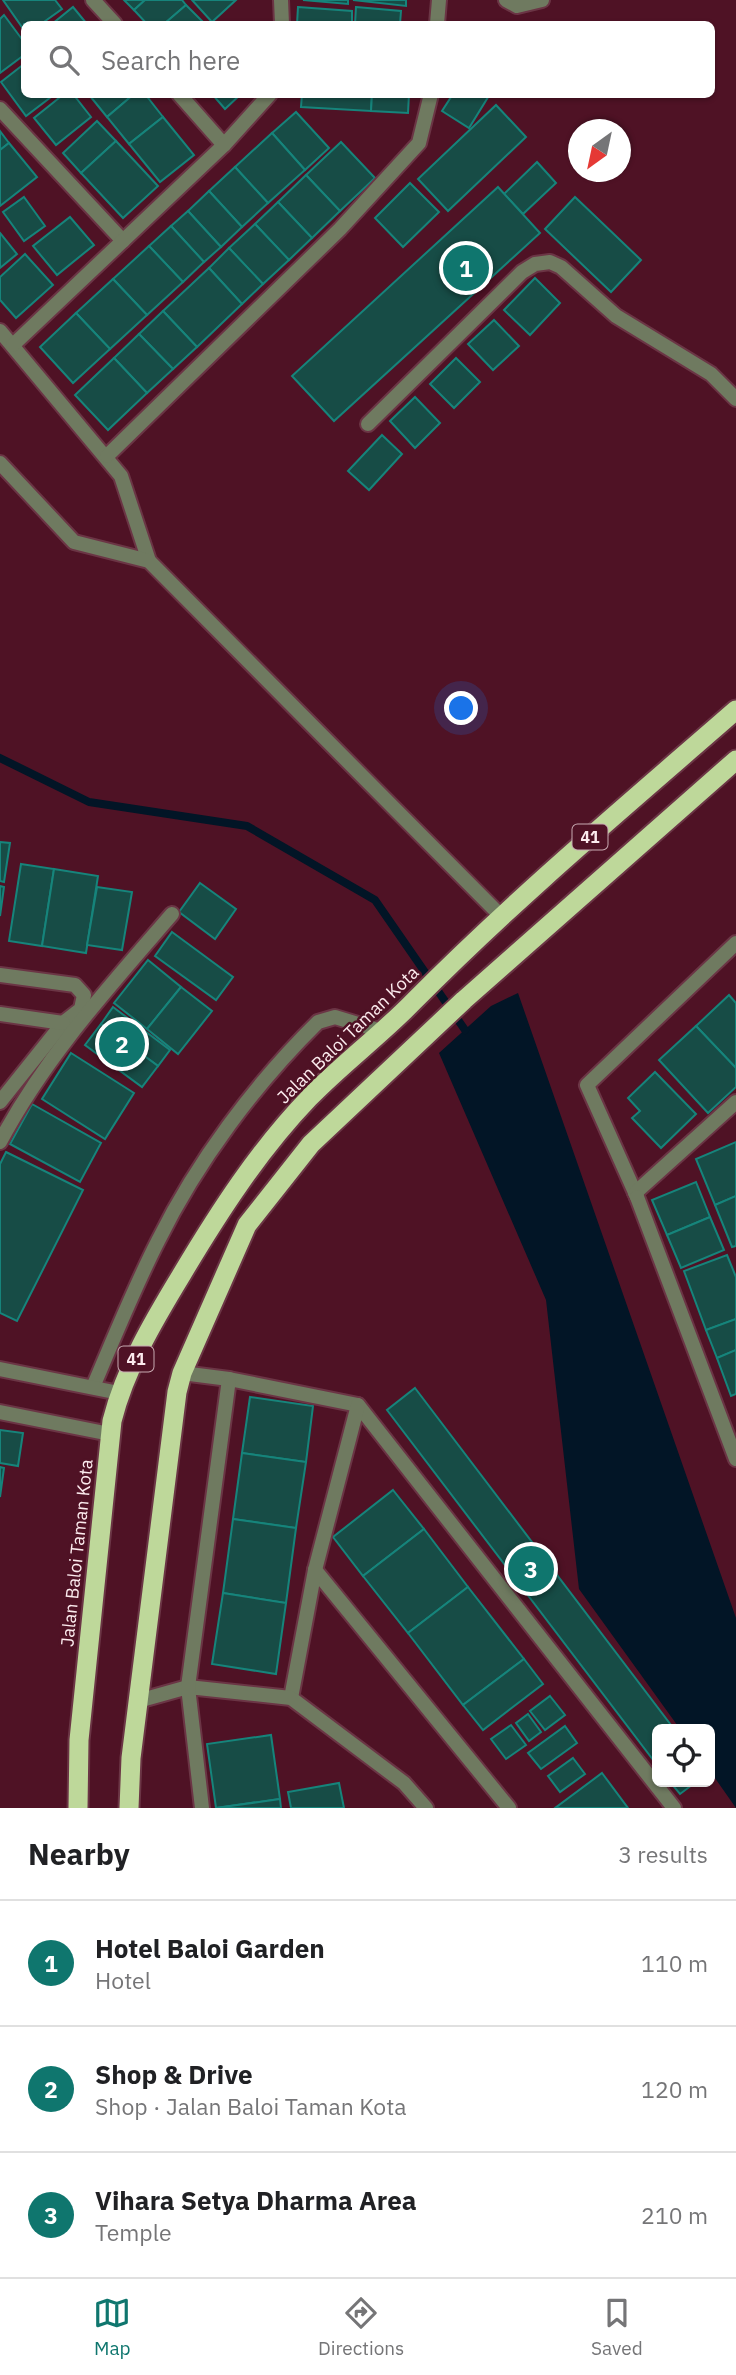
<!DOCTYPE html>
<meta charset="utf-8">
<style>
body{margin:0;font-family:"IBM Plex Sans",sans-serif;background:#f6f6f6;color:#202124}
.controls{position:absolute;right:21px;bottom:21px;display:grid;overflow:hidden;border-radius:10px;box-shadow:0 2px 5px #0004}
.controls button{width:63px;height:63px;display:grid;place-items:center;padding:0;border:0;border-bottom:2px solid #e0e0e0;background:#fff;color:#202124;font:35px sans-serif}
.compass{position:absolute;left:568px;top:119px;width:63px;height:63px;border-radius:50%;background:#fff;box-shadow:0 2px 5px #0004;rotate:213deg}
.you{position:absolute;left:462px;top:709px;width:24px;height:24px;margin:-18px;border:5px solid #fff;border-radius:50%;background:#1a73e8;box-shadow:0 0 0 10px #1a73e833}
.badge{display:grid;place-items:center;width:46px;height:46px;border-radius:50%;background:#0f766e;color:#fff;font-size:23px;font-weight:700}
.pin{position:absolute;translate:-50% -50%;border:4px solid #fff;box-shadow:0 2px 7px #0006}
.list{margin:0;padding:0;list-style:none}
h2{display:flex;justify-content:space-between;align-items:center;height:91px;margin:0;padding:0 28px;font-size:30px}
h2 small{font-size:23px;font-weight:400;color:#757577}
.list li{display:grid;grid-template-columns:46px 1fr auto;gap:21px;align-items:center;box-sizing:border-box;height:126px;padding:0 28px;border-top:2px solid #e0e0e0}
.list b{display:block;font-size:26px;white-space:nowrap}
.list p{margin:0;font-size:23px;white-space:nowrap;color:#757577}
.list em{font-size:23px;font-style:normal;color:#757577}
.icon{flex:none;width:38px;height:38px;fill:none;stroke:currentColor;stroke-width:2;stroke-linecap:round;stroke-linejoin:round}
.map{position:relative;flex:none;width:736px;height:1808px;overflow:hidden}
.search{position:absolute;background:#fff;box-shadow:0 2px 5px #0004;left:21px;right:21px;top:21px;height:77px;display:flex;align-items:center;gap:18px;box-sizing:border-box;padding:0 24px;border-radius:10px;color:#757577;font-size:26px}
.sheet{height:469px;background:#fff}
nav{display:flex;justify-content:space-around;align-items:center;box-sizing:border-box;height:98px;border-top:2px solid #e0e0e0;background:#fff;font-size:19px;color:#757577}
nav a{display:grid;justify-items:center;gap:4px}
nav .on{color:#0f766e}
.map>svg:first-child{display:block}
</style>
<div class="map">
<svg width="736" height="1808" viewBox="0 0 736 1808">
<rect width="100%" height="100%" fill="#4f1225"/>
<path fill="#021526" d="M518,993L736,1618V1808L710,1771V1729H680L579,1589L546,1300L439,1053L491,1006Z"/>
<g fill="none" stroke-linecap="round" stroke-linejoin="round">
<path stroke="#021526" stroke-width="8" d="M0,758L89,802L247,826L375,900L465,1030"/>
</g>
<g fill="#174c46" stroke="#16847b" stroke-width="2">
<path d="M3,0H55L62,9L41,24H24V30Z"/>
<path d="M124,0H145L134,10Z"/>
<path d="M145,0H182L186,5L164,24H147L134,10Z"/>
<path d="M192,0H236L212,22Z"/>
<path d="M303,0H348V4Z"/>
<path d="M353,0H406V6Z"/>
<path d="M186,5L205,24H164Z"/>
<path d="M73,7L87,24H52Z"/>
<path d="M298,7L352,11V24H297Z"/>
<path d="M356,7L401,11L400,24H355Z"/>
<path d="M4,15L24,42V55L0,73V19Z"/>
<path d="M24,64V94H55L26,116L1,82Z"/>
<path d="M64,94H73L91,117L56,145L34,118Z"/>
<path d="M92,94H134L107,117L90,96Z"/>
<path d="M134,94H145L163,117L129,144L107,117Z"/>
<path d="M212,94H241L225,109Z"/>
<path d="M302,94H372L371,111L301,107Z"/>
<path d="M372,94H409L408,113L371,111Z"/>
<path d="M453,94H490L469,128L442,111Z"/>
<path d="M496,105L526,137L448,211L418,179Z"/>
<path d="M296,112L329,148L305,170L272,133Z"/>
<path d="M163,117L194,155L160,182L129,144Z"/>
<path d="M97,121L116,141L81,173L63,153Z"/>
<path d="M0,131L9,143L0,150Z"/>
<path d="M272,133L305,170L268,203L235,167Z"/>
<path d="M116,141L158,186L123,218L81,173Z"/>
<path d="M341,142L375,178L340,211L306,175Z"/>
<path d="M9,143L37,177L0,206V150Z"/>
<path d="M537,162L556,183L523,214L504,194Z"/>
<path d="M235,167L268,203L242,227L209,191Z"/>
<path d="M306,175L340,211L312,238L278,202Z"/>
<path d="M410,183L439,212L403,247L375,218Z"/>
<path d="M498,187L540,233L334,421L292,376Z"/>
<path d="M209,191L242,227L221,247L188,211Z"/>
<path d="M24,197L45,226L24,241L3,212Z"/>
<path d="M575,197L641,260L611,292L545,229Z"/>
<path d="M278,202L312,238L289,260L255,224Z"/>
<path d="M188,211L221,247L204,262L171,226Z"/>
<path d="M70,217L94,245L57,275L33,246Z"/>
<path d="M255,224L289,260L263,284L229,248Z"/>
<path d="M171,226L204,262L183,282L149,246Z"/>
<path d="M0,233L17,254L0,268Z"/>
<path d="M149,246L183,282L147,315L113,279Z"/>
<path d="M229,248L263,284L242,304L209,268Z"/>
<path d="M25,254L53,285L16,318L0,300V277Z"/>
<path d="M209,268L242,304L197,347L163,311Z"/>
<path d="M535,278L560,303L530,335L504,310Z"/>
<path d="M113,279L147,315L110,349L76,313Z"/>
<path d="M163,311L197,347L173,369L139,334Z"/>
<path d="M76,313L110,349L73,383L40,347Z"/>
<path d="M494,320L519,346L493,370L468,344Z"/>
<path d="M139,334L173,369L147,393L114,358Z"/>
<path d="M114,358L147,393L108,430L75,395Z"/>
<path d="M456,358L480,382L454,408L430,384Z"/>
<path d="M415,397L440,423L415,448L390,421Z"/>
<path d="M382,435L402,454L369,490L348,471Z"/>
<path d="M0,842L10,843L4,882L0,881Z"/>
<path d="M21,864L54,869L42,946L9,941Z"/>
<path d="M54,869L98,876L86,953L42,946Z"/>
<path d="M200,883L236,909L215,939L179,912Z"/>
<path d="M0,886L4,887L0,916Z"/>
<path d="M97,887L132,892L122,950L87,945Z"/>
<path d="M172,932L233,977L216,1000L155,956Z"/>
<path d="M148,960L181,987L147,1029L114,1003Z"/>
<path d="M181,987L212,1011L178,1054L147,1029Z"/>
<path d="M729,995L736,1003V1068L696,1026Z"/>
<path d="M113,1007L170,1050L158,1066L101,1024Z"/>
<path d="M101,1024L158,1066L142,1087L85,1045Z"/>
<path d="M696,1026L736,1068V1087L708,1113L659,1060Z"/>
<path d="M71,1053L134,1093L105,1139L42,1099Z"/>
<path d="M655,1072L696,1114L661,1148L632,1118L640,1111L628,1098Z"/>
<path d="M32,1104L101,1143L80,1182L10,1144Z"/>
<path d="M736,1142V1196L715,1205L696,1159Z"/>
<path d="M6,1152L83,1190L17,1321L0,1313V1164Z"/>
<path d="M696,1182L710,1217L667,1235L652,1200Z"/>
<path d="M736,1196V1246L732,1247L715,1205Z"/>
<path d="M710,1217L724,1250L681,1268L667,1235Z"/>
<path d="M727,1255L736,1277V1319L706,1330L684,1271Z"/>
<path d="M736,1319V1350L717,1358L706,1330Z"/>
<path d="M736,1350V1394L731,1396L717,1358Z"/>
<path d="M415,1388L674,1729H657V1765L387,1410Z"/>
<path d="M250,1397L313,1406L306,1462L242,1453Z"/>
<path d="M0,1430L23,1433L18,1466L0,1463Z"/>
<path d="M242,1453L306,1462L296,1528L233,1519Z"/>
<path d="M0,1467L4,1468L0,1497Z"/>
<path d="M393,1490L424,1529L363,1576L333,1537Z"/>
<path d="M233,1519L296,1528L286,1603L223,1593Z"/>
<path d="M424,1529L468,1587L408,1633L363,1576Z"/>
<path d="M468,1587L524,1659L463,1705L408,1633Z"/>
<path d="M223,1593L286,1603L276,1674L212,1664Z"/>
<path d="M524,1659L543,1684L483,1730L463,1705Z"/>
<path d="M550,1696L565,1715L545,1730L530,1711Z"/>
<path d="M528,1714L541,1732L529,1741L516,1723Z"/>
<path d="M511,1725L526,1745L506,1759L491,1739Z"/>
<path d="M565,1726L577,1743L541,1769L528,1753Z"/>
<path d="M271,1735L280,1799L216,1808L207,1744Z"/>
<path d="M573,1758L585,1774L560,1792L548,1776Z"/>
<path d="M602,1773L628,1808H555Z"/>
<path d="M670,1782H696L680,1794Z"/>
<path d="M339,1783L344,1808H291L288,1792Z"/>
<path d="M280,1799L281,1808H216Z"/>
</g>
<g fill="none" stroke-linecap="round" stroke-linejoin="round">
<g stroke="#6b3545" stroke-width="18">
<g id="service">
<path d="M506,0L517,6L542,0"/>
<path d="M368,424L522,272L535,264L550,262L561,267L616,316L711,374L736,399"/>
<path d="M637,1197L587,1085L736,943"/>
<path d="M93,1387C114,1338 134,1288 158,1241C197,1162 255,1084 318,1022L335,1017L381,1031"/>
</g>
</g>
<g stroke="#6b3545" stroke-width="18">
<g id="minor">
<path d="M93,0L115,24"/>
<path d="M281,0L282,24"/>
<path d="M437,24L439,0"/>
<path d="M179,94L224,145"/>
<path d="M0,109L123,241"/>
<path d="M0,331L121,476L149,561"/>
<path d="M13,345L224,145L270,94"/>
<path d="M107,456L340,229L419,143L431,94"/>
<path d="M0,463L74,542L149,561L500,915"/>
<path d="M0,975L75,985L84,995L81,1009L63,1023L0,1102"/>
<path d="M0,1014L63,1023"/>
<path d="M0,1142C45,1057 109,987 172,914"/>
<path d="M635,1193L736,1102"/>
<path d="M637,1197L736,1459"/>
<path d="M0,1369L119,1393"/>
<path d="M182,1373L229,1379L358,1405L674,1808"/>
<path d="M0,1412L110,1434"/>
<path d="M315,1570L509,1808"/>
<path d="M291,1698L315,1570L358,1405"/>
<path d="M138,1701L188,1687L291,1698L404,1783L426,1808"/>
<path d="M202,1808L188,1687L229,1379"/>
</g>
</g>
<g stroke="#6b3545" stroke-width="23">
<g id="trunk">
<path d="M78,1808L79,1740L112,1421C125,1369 154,1320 182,1274C219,1212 259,1150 309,1098C342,1064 381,1035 414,1001C516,898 627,805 736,710"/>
<path d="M129,1808L131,1758L177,1392L182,1373L247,1225L311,1144L464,1000L736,760"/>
</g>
</g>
<use href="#service" stroke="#6f7a60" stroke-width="14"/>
<use href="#minor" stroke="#6f7a60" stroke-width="14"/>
<use href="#trunk" stroke="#bed89a" stroke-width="19"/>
</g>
<g text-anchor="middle" stroke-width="5" stroke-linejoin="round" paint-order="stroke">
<g fill="#4f1225" stroke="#c8aab2" stroke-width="2">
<rect x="572.5" y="824.5" width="35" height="25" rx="5"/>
<rect x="118.5" y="1346.5" width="35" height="25" rx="5"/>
</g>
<g font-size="16" font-weight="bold" fill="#fcebee">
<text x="590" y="843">41</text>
<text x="136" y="1365">41</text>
</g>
<g font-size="18" fill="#fcebee" stroke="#4f1225">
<text transform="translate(348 1035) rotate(-44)" y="6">Jalan Baloi Taman Kota</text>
<text transform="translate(77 1553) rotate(-84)" y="6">Jalan Baloi Taman Kota</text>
</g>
</g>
</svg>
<div class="controls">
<button><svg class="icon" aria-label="locate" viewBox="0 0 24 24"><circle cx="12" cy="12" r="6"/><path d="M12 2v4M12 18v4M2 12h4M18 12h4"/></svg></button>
</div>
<svg class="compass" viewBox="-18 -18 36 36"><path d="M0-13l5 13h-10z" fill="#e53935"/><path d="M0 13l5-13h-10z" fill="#757577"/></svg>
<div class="you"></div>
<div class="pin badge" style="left:466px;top:268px">1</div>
<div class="pin badge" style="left:122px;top:1044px">2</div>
<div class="pin badge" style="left:531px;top:1569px">3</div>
<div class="search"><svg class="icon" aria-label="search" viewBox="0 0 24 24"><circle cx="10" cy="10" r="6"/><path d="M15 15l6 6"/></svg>Search here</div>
</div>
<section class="sheet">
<h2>Nearby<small>3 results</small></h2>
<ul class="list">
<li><span class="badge">1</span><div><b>Hotel Baloi Garden</b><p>Hotel</p></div><em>110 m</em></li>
<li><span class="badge">2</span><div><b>Shop &amp; Drive</b><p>Shop · Jalan Baloi Taman Kota</p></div><em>120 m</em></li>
<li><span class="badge">3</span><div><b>Vihara Setya Dharma Area</b><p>Temple</p></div><em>210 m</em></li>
</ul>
</section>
<nav>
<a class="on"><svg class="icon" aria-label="map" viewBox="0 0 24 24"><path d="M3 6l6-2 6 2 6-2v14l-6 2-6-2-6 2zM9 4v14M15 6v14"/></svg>Map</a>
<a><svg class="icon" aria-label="directions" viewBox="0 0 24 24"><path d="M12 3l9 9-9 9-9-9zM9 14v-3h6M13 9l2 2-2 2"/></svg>Directions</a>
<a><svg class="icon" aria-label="saved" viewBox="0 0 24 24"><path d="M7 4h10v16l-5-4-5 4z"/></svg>Saved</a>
</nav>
